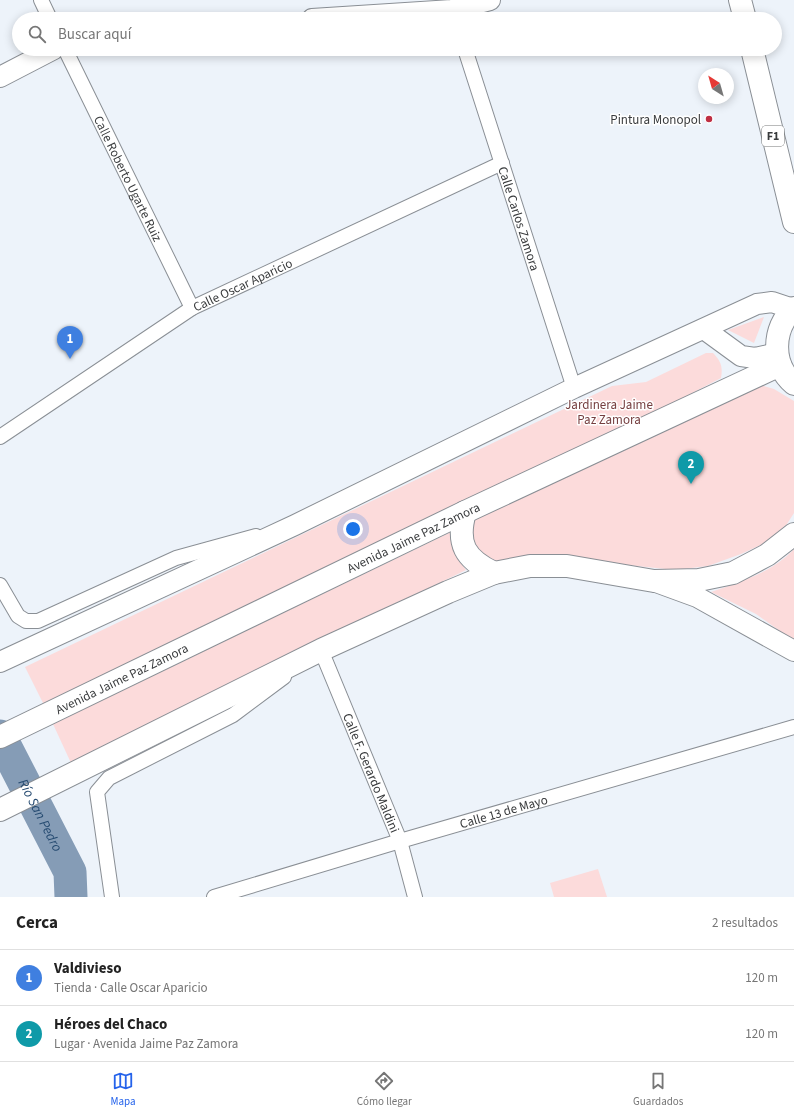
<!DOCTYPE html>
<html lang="es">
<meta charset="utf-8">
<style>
body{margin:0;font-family:"Source Sans 3",sans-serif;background:#f2f2f2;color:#222}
.compass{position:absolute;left:698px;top:68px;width:36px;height:36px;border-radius:50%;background:#fff;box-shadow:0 2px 10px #0003;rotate:323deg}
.you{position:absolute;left:353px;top:529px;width:14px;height:14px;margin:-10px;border:3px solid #fff;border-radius:50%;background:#1a73e8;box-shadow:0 0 0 6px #1a73e833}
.badge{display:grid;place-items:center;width:26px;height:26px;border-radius:50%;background:#2563eb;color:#fff;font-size:13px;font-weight:700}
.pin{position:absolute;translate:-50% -33px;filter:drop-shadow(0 1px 2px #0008)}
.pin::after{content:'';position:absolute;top:21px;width:14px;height:12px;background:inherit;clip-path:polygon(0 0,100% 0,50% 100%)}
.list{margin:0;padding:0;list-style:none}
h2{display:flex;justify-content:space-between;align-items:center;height:52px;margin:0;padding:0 16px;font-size:17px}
h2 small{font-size:13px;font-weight:400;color:#767676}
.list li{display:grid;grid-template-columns:26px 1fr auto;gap:12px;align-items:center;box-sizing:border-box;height:56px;padding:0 16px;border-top:1px solid #e0e0e0}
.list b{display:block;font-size:15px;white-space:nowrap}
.list p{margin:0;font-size:13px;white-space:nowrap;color:#767676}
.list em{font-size:13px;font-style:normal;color:#767676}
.icon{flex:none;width:22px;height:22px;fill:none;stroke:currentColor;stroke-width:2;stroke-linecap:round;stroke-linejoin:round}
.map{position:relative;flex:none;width:794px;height:897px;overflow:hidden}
.search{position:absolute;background:#fff;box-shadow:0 2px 10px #0003;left:12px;right:12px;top:12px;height:44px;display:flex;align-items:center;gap:10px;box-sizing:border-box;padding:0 14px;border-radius:22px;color:#767676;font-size:15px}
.sheet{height:164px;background:#fff}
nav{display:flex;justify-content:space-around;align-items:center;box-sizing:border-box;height:56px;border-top:1px solid #e0e0e0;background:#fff;font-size:11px;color:#767676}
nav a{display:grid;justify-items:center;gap:2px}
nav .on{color:#2563eb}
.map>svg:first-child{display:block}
</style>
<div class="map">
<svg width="794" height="897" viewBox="0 0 794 897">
<rect width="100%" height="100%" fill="#edf3fa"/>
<g fill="#fcdbdb">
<path d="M764,317L754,343L728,330Z"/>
<path d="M706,353H713C721,361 723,367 721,378L631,425L44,705L25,667L612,386L646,382Z"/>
<path d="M760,385L774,389L794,401V513L787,524L767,542L741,554L708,566L675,570L560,558L496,563L486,559L470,544V525L476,518Z"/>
<path d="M451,532L458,559L466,570L71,763L53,724Z"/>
<path d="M794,549V641L756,614L711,592C740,582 773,572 794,549Z"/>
<path d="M598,869L607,897H554L550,883Z"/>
</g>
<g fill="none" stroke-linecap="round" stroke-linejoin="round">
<path stroke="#859cb6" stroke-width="33" id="s1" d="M0,736L70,872L71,897"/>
<g stroke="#8a8f95" stroke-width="16">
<g id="street">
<path d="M41,0L50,19"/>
<path id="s2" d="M65,49L192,308"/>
<path id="s3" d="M465,49L574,388"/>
<path id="s4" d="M0,437L192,308L502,163"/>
<path d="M0,585L18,616L26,621H38L176,558L256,536"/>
<path id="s5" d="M315,654L321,650L400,841L415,897"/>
<path d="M112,897L97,792L109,778L233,715L284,677"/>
<path id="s6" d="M214,897L400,841L794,727"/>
</g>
</g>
<g stroke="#8a8f95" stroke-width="22">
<g id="secondary">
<path d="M312,19L452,10L490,0"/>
<path d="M0,77L54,49"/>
<path d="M704,329L741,356L755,358L777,353"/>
<path d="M656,582L697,597L794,651"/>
<path d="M0,662L295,525L574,388L757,304L772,302L793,309"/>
</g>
</g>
<g stroke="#8a8f95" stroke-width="24">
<g id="primary">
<path d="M465,512C456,544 465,559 494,573"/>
<path id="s7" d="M0,737L465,512L780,365"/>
<path d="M0,810L321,650L448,592L494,573L530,566H567L654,581L699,580L733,573L767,555L794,534"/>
</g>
</g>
<g stroke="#8a8f95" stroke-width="24">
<g id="highway">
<path d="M740,0L745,19"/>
<path d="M752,49L794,222"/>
<path d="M794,308C772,329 771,364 794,384"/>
</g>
</g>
<use href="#street" stroke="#fff" stroke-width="14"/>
<use href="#secondary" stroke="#fff" stroke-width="20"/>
<use href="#primary" stroke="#fff" stroke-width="22"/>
<use href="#highway" stroke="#fff" stroke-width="22"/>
</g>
<circle fill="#bf2e42" stroke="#fff" stroke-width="1.5" cx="709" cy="119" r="4"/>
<g text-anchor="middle" stroke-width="3" stroke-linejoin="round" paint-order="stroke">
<rect fill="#fff" stroke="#747677" stroke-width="1" x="762" y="126" width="22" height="20" rx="3"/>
<g font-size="12" font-weight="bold" fill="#393b3d">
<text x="773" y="140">F1</text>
</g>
<g font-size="13" fill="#393b3d" stroke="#fff" text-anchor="end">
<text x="701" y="124">Pintura Monopol</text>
</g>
<g font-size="13" fill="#393b3d" stroke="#fff">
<text dy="5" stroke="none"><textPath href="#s2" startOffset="144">Calle Roberto Ugarte Ruiz</textPath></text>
<text dy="5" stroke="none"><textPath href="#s3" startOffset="178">Calle Carlos Zamora</textPath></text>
<text dy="5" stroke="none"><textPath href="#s4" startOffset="287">Calle Oscar Aparicio</textPath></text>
<text dy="5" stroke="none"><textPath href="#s7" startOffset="459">Avenida Jaime Paz Zamora</textPath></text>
<text dy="5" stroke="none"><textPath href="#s7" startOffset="135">Avenida Jaime Paz Zamora</textPath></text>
<text dy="5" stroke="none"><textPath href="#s5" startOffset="140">Calle F. Gerardo Maldini</textPath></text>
<text dy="5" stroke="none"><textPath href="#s6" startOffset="302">Calle 13 de Mayo</textPath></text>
</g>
<g font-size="13" fill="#753e3f" stroke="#fff">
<text x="609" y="409">Jardinera Jaime<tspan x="609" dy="15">Paz Zamora</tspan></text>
</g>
<g font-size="14" font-style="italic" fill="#264b71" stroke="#fff">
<text dy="5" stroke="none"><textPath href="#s1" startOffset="89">Río San Pedro</textPath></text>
</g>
</g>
</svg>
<svg class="compass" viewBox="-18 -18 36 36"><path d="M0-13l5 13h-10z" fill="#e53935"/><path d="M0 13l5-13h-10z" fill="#767676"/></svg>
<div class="you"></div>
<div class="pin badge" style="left:70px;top:359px;background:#3f7fe0">1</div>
<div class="pin badge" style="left:691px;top:484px;background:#0f9aa8">2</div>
<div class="search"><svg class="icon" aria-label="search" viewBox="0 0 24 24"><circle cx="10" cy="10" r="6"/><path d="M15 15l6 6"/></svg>Buscar aquí</div>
</div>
<section class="sheet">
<h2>Cerca<small>2 resultados</small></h2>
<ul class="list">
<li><span class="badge" style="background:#3f7fe0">1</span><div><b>Valdivieso</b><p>Tienda · Calle Oscar Aparicio</p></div><em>120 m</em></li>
<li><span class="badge" style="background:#0f9aa8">2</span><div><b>Héroes del Chaco</b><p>Lugar · Avenida Jaime Paz Zamora</p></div><em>120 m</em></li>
</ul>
</section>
<nav>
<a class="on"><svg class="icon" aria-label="map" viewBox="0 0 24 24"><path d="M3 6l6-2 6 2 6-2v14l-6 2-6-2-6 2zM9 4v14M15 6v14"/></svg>Mapa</a>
<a><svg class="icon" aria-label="directions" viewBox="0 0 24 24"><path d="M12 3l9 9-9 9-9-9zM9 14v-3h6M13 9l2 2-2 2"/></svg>Cómo llegar</a>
<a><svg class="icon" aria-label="saved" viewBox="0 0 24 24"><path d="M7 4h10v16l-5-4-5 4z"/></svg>Guardados</a>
</nav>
